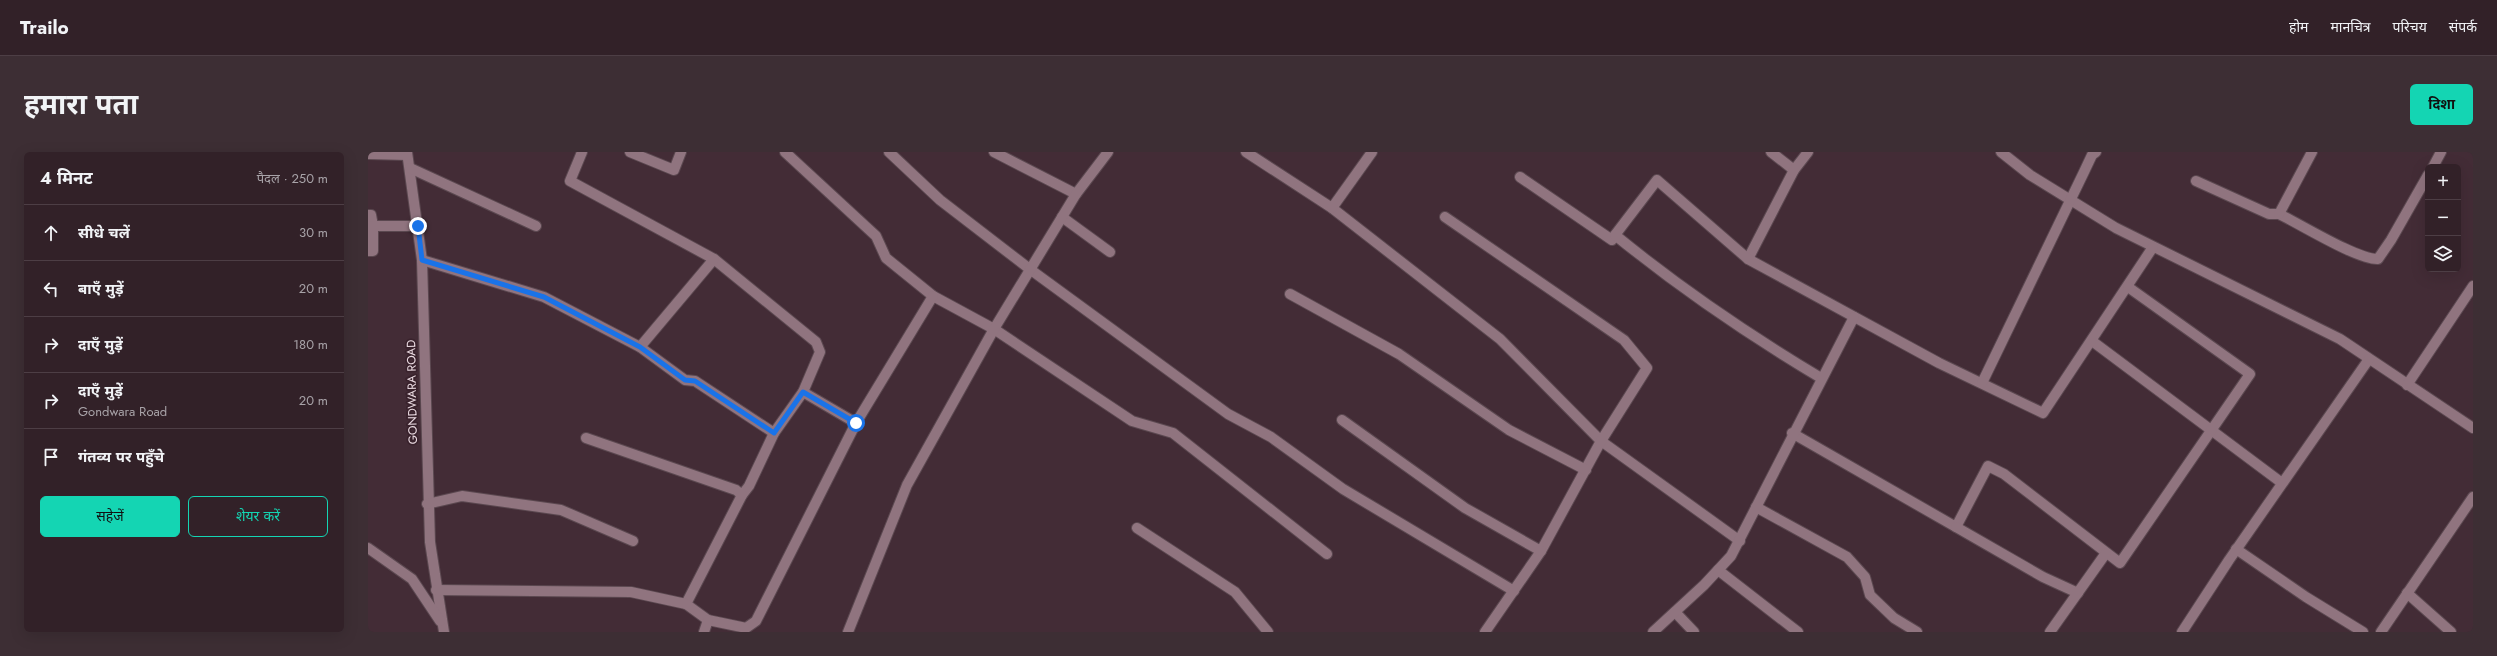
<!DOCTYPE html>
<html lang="hi">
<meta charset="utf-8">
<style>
body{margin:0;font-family:Jost,"Noto Sans Devanagari",sans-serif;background:#3d2e34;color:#f1f3f6}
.controls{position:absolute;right:12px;top:12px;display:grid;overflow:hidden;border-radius:6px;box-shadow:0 4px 16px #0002}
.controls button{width:36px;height:36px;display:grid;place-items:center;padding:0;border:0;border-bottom:1px solid #4d3e45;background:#322128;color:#f1f3f6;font:20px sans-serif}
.stop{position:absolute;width:12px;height:12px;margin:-9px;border:3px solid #1a73e8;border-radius:50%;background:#fff}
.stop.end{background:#1a73e8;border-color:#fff;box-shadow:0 1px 4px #0008}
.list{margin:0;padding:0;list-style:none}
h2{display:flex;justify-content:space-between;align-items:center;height:52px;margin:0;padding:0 16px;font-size:17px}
h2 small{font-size:13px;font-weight:400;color:#a8a3a8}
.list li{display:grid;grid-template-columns:26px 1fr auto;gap:12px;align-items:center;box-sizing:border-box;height:56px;padding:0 16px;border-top:1px solid #4d3e45}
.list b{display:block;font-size:15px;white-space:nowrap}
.list p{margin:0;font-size:13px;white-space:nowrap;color:#a8a3a8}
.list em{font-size:13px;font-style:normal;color:#a8a3a8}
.actions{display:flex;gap:8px;padding:12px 16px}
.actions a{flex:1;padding:9px 0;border:1px solid #14d5b3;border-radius:6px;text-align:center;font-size:14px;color:#14d5b3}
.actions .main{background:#14d5b3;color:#111}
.icon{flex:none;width:22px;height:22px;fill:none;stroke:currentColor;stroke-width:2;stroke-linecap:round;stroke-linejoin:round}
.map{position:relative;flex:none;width:2105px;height:480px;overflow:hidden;border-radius:6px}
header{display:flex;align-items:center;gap:24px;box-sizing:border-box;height:56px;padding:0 20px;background:#322128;border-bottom:1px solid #4d3e45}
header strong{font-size:19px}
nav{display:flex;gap:22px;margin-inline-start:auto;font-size:14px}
.intro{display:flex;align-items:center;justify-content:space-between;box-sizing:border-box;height:96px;padding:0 24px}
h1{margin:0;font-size:28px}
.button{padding:10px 18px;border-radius:6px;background:#14d5b3;color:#111;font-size:14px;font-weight:700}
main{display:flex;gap:24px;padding:0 24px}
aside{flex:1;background:#322128;border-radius:6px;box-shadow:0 4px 16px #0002}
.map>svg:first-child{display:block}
</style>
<header>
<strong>Trailo</strong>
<nav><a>होम</a><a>मानचित्र</a><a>परिचय</a><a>संपर्क</a></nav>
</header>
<div class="intro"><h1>हमारा पता</h1><a class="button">दिशा</a></div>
<main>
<aside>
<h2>4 मिनट<small>पैदल · 250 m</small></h2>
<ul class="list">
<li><svg class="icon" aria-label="ahead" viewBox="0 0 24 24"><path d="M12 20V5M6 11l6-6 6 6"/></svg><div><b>सीधे चलें</b></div><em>30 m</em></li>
<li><svg class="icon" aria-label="left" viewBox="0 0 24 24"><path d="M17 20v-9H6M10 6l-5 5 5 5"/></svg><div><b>बाएँ मुड़ें</b></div><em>20 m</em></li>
<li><svg class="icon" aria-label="right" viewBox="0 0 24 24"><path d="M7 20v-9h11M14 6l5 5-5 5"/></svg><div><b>दाएँ मुड़ें</b></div><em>180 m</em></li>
<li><svg class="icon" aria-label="right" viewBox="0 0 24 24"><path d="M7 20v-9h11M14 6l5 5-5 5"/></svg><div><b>दाएँ मुड़ें</b><p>Gondwara Road</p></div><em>20 m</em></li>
<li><svg class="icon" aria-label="arrive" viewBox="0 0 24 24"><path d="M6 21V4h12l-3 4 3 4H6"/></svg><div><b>गंतव्य पर पहुँचे</b></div></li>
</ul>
<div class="actions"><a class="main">सहेजें</a><a>शेयर करें</a></div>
</aside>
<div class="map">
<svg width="2105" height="480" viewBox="0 0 2105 480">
<rect width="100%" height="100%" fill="#432c36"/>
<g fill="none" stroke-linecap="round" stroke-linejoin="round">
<g stroke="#5b4850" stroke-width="12">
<g id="minor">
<path d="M39,0L54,108L62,390L76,480"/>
<path d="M214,0L202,29L346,107L448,190L452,200L435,240L406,281L381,334L374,343L318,452"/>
<path d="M262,0L306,18L313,0"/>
<path d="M417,0L508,84L518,106L565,144L626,177L764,269L805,281L959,402"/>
<path d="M521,0L572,48L663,118L860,262L903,285L975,337L1146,439"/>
<path d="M626,0L708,42"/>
<path d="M878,0L964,56L1132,187L1233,289L1372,389"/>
<path d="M1403,0L1426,18"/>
<path d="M1633,0L1662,23L1748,76L1972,187L2105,276"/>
<path d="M0,2L39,3"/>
<path d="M2065,15L2073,0"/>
<path d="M42,16L168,74"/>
<path d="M1152,25L1244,88L1247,83"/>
<path d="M1828,29L1901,62H1911C1932,72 1990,108 2010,107L2023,88L2060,23"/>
<path d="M964,56L1004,0"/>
<path d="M1911,62L1944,0"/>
<path d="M0,63H3L5,74"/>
<path d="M694,65L742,100"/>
<path d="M1077,65L1256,188L1279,216L1233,289L1173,399L1117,480"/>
<path d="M0,99H5V74H50"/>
<path d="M1380,107L1426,18L1440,0"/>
<path d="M54,108L176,145L272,195L317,228L327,229L406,281"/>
<path d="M922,142L1031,202L1141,278L1218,318"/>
<path d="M1724,189L1914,331"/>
<path d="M272,195L346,107"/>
<path d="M1453,226C1381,183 1312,136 1247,83L1289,28L1380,107L1571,211L1675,261L1785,95"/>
<path d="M1614,231L1715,22L1724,3L1728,0"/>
<path d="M2039,233L2105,134"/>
<path d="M435,240L488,271"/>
<path d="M974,268L1097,356L1173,399"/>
<path d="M1424,281L1588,375L1620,314L1636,322L1752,411L1882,222L1760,135"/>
<path d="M218,286L368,338L374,343"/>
<path d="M59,352L94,344L193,358L265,389"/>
<path d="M1388,355L1479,405L1497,425L1502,443L1526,466L1549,480"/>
<path d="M1588,375L1675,425L1710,441"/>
<path d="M769,376L867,440L900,480"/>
<path d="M0,396L44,427L72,469"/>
<path d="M1868,397L1938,445L1995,480"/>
<path d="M1350,418L1430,480"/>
<path d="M68,438L263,440L318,452L340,468L378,476L388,469L488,271L565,144"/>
<path d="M2039,441L2083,480"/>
<path d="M1307,460L1326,480"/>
<path d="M336,480L340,468"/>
<path d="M480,480L539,333L626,177L708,42L740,0"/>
<path d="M1285,480L1336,433L1363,404L1486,165"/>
<path d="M1682,480L1738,401"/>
<path d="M1814,480L1861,408L2001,207"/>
<path d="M2013,480L2105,345"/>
</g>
</g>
<use href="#minor" stroke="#90747f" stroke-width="10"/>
</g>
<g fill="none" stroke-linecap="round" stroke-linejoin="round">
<path stroke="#1a73e8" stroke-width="5" d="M50,74L54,108L176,145L272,195L317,228L327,229L406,281L435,240L488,271"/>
</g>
<g text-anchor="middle" stroke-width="3.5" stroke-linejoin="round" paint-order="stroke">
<g font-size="12" fill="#ebdbe2" stroke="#39222c">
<text transform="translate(44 240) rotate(-91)" y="4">GONDWARA ROAD</text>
</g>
</g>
</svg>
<div class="controls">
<button>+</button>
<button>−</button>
<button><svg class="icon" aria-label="layers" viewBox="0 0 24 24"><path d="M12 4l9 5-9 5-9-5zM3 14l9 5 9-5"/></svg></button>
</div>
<div class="stop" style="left:488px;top:271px"></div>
<div class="stop end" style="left:50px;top:74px"></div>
</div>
</main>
